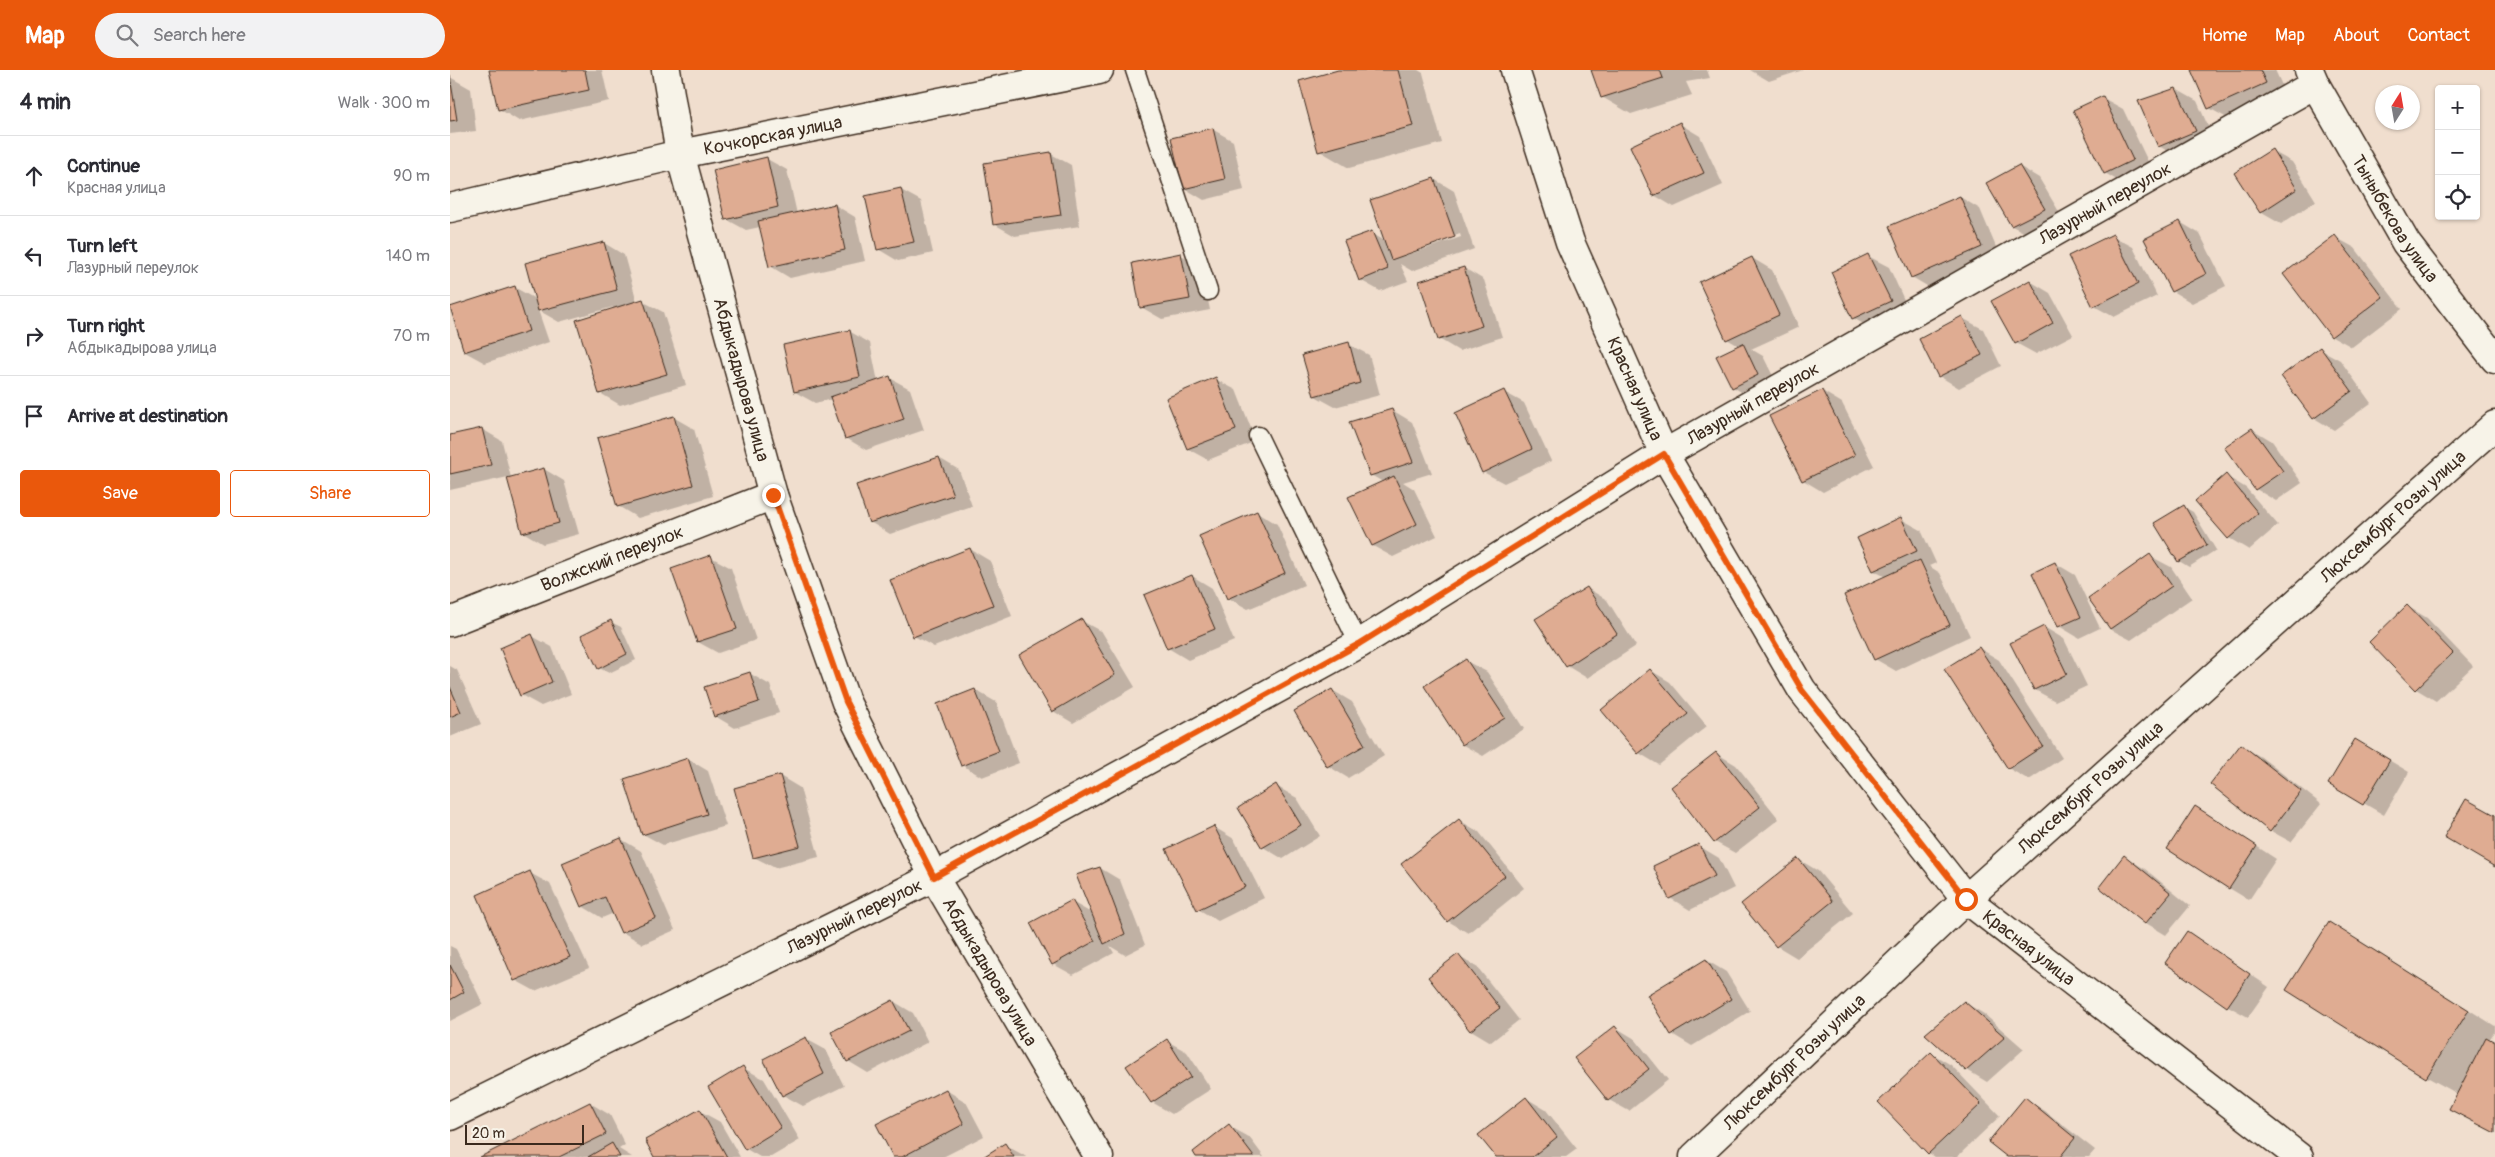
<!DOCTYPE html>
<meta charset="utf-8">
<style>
body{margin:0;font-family:Pangolin,sans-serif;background:#f2f2f3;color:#2b2b33}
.controls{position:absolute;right:15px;top:15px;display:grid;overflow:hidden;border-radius:5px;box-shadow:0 1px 4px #0004}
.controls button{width:45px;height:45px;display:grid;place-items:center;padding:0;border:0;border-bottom:1px solid #e1e1e2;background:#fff;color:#2b2b33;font:25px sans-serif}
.compass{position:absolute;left:1925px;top:15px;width:45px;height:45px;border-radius:50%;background:#fff;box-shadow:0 1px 4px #0004;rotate:11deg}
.scale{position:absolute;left:15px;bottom:12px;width:119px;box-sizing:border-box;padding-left:5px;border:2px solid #3b2a1e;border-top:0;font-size:14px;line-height:18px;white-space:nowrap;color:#3b2a1e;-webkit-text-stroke:4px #f7f3e8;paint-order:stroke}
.stop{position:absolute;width:15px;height:15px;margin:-11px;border:4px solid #ea580c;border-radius:50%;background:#fff}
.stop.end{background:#ea580c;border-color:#fff;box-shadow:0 1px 5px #0008}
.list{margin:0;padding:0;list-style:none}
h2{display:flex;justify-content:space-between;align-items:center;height:65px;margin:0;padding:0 20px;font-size:21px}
h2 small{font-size:16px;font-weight:400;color:#7c7c81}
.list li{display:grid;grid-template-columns:32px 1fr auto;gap:15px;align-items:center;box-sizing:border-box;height:80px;padding:0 20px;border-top:1px solid #e1e1e2}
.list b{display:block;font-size:19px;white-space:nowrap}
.list p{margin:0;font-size:16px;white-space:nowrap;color:#7c7c81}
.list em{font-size:16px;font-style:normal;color:#7c7c81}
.actions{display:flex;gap:10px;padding:15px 20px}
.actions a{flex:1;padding:11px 0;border:1px solid #ea580c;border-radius:5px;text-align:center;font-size:18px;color:#ea580c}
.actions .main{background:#ea580c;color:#fff}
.icon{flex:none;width:28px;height:28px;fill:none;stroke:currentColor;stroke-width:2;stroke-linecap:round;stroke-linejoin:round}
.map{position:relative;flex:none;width:2045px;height:1087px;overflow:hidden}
header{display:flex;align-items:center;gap:30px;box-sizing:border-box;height:70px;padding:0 25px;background:#ea580c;color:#fff}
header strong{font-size:24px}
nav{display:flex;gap:28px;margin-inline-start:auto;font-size:18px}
.search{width:350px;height:45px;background:#f2f2f3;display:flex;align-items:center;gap:12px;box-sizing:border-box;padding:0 18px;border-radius:28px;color:#7c7c81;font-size:19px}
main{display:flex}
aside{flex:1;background:#fff}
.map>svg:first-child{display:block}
</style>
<header>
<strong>Map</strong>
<div class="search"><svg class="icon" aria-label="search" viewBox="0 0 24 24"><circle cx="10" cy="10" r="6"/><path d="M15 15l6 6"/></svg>Search here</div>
<nav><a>Home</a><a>Map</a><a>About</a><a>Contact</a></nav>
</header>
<main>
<aside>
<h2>4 min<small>Walk · 300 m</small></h2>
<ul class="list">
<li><svg class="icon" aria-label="ahead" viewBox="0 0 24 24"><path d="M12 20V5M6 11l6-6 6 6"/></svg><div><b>Continue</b><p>Красная улица</p></div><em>90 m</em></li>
<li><svg class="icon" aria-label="left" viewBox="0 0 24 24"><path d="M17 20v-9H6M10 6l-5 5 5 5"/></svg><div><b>Turn left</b><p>Лазурный переулок</p></div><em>140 m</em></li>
<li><svg class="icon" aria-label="right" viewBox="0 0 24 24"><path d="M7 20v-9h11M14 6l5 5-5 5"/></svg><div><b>Turn right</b><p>Абдыкадырова улица</p></div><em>70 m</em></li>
<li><svg class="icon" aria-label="arrive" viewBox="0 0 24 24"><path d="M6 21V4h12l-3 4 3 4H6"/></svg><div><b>Arrive at destination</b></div></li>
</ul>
<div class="actions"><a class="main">Save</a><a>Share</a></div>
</aside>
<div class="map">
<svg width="2045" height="1087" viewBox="0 0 2045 1087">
<rect width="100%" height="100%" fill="#f0dece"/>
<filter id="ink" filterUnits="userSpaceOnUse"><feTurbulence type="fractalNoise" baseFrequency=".02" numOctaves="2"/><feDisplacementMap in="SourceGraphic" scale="10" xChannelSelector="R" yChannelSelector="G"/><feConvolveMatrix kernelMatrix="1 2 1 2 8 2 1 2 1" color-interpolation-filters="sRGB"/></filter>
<g filter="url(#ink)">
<g fill="#0003" fill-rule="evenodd">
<path d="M40,0H152L159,31L69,51L49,39Z"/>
<path d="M892,0H968L973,3L992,73L899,98L870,81Z"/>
<path d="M1142,0H1257L1260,8L1236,12L1242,25L1181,44L1152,27Z"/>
<path d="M1300,0H1353L1319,11Z"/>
<path d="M1743,0H1825L1836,24L1779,49L1759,38Z"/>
<path d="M0,7L21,19L26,61L0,64Z"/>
<path d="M1726,19L1747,31L1765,72L1729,88L1709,76Z"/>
<path d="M1653,28L1673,39L1703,102L1675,115L1655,103Z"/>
<path d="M1230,54L1250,66L1273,115L1224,137L1204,125Z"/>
<path d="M762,59L783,71L794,120L754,130L734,118Z"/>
<path d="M1822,81L1842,92L1866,131L1831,154L1810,142Z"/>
<path d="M601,84L621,95L630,156L565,166L544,154Z"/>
<path d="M317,89L337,100L347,144L385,135L405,147L415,191L340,208L320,196L310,157L296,160L276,149Z"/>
<path d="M1569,96L1589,108L1614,150L1583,167L1562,156L1538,114Z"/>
<path d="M984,109L1004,121L1024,179L962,201L950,194L958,211L930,221L910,210L921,163L935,171ZM1010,164L1011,167L954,186V184Z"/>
<path d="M451,120L471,131L483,183L448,191L428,179Z"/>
<path d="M1510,127L1530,139L1551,189L1482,219L1462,207Z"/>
<path d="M1730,152L1750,164L1776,216L1742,233L1722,221Z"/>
<path d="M1663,166L1683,177L1707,226L1664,247L1644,236Z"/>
<path d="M1885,167L1905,178L1952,239L1902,277L1882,266Z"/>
<path d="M154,173L174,185L187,232L192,231L213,242L236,315L170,335L150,323L163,237L109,252L88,240L99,272L35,293L15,282L1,238L64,217L87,230Z"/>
<path d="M731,185L751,196L760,240L712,249L691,237Z"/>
<path d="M1418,186L1439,197L1460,243L1424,260L1403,248Z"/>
<path d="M1302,188L1322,200L1349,257L1301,279L1313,286L1328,316L1303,329L1283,317L1289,276L1277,269Z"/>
<path d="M1014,198L1034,210L1052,267L1009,281L989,269Z"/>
<path d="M1580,211L1600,223L1623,265L1586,284L1566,273Z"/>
<path d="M1512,248L1533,259L1551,296L1509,318L1489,306Z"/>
<path d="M399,261L420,273L428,312L440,308L460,319L474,360L416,380L396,368L382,329L365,333L345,322Z"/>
<path d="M898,274L919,285L930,325L885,337L865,326Z"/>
<path d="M1870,279L1890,290L1921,333L1884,360L1864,348Z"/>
<path d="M765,309L786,320L806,371L758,390L738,379Z"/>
<path d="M1372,321L1392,333L1424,396L1373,422L1353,410Z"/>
<path d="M1054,322L1074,333L1101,391L1054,413L1033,402Z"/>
<path d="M942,340L962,352L982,403L953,412L964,419L987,466L943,487L923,476L933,412L921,405Z"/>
<path d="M223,347L244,359L263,426L188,448L168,436Z"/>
<path d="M32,359L52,371L61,408L94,399L114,411L129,464L93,474L73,462L58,407L0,420V366Z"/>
<path d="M1802,359L1822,371L1852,413L1826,431L1806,419L1776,377Z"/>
<path d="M489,388L509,400L522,436L440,464L420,452Z"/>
<path d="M1776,406L1796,418L1828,455L1799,480L1779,468Z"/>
<path d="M1734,437L1743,442L1766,480L1739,497L1729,491Z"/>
<path d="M807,442L827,454L854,515L798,539L778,528Z"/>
<path d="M1451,449L1471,460L1486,493L1479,496L1490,503L1520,566L1446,601L1425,589L1436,507L1424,501L1409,468Z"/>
<path d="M520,479L540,491L562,546L484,577L464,566Z"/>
<path d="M1700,486L1721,497L1742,528L1681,570L1660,559Z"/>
<path d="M261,487L281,498L306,570L268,583L248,572Z"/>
<path d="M1605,493L1625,505L1650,558L1629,568L1609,556Z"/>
<path d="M742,506L762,518L784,571L738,590L718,578Z"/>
<path d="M1137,518L1157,530L1186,576L1137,608L1117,596Z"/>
<path d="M1957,536L1977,548L2023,596L1986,631L1966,619Z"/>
<path d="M632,551L652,562L685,617L623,653L603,641Z"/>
<path d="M161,552L171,557L186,590L159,603L149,598Z"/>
<path d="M1594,557L1614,569L1637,616L1605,631L1585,620Z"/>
<path d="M82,566L102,577L121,624L91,636L71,625Z"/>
<path d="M1529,578L1549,590L1612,688L1579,710L1558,698Z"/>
<path d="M1016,591L1037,602L1074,659L1033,686L1013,675L975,617Z"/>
<path d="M0,596L7,600L31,654L0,667Z"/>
<path d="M1200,600L1220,612L1257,656L1209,695L1189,683L1153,640Z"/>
<path d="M299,603L320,615L329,643L285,658L265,646Z"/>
<path d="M525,620L546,632L569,693L532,707L512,695Z"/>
<path d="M882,620L902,632L934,686L898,708L878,696Z"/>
<path d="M1905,670L1959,702L1934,745L1879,713Z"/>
<path d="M1791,676L1811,687L1871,734L1841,772L1821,761L1761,714Z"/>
<path d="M1266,683L1286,695L1329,749L1285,783L1265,772Z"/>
<path d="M238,689L258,701L276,756L213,775L193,764Z"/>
<path d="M330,706L350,718L369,787L325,798L304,787Z"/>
<path d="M826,716L847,728L870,766L833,789L813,777Z"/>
<path d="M1765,749L1826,789L1799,830L1779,818Z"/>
<path d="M1009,750L1029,762L1074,818L1018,863L998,851Z"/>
<path d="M764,757L784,769L814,828L768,851L748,839Z"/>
<path d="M171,769L191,781L225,860L193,874L172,862L164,843L152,848L132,836Z"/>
<path d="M1249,776L1269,788L1284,818L1240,840L1220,828Z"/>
<path d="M1675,787L1695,799L1740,836L1716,865L1696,853L1650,816Z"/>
<path d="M1348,789L1368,801L1403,843L1347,888L1327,876L1293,834Z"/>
<path d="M650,798L670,810L695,875L675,885L660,876L664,883L623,905L603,894L622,832L643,844Z"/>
<path d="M80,803L100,814L139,898L85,921L65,910Z"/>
<path d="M1737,862L1819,917L1798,947L1778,936Z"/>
<path d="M1908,870L2045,956V961L2039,970L2045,973V1063L2008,1024L1977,1007Z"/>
<path d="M0,876L6,879L33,934L0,951Z"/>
<path d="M1008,886L1028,898L1069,950L1041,972L1021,960Z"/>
<path d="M1256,890L1276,902L1300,941L1242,976L1222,964Z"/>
<path d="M443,931L463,943L478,972L418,1003L398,991Z"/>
<path d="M1514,932L1534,944L1574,979L1537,1012L1517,1000Z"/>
<path d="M1165,957L1185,969L1218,1010L1179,1041L1159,1030Z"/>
<path d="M356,969L376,980L394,1016L353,1036L333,1025Z"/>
<path d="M717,971L737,982L761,1019L722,1044L702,1032Z"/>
<path d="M1481,983L1501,995L1550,1046L1507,1087H1485L1479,1083L1430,1032Z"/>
<path d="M293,998L314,1009L350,1070L321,1087H310L296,1079Z"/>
<path d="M496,1020L516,1032L534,1066L493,1087H444Z"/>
<path d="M1076,1028L1096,1040L1127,1079L1116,1087H1047Z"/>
<path d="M1575,1029L1595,1041L1645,1080L1639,1087H1559Z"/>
<path d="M140,1033L160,1045L175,1075L169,1079L182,1087H32Z"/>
<path d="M250,1041L270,1052L290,1087H206Z"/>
<path d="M779,1056L799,1067L814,1087H748Z"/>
<path d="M555,1075L575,1086L576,1087H536Z"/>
</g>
<g fill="#dfac92" stroke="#3b2a1e">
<path d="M39,0H135L139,20L48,40Z"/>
<path d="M888,0H948L963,56L868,82L849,11Z"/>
<path d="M1141,0H1210L1213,8L1151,28Z"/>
<path d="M1741,0H1810L1816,13L1758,39Z"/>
<path d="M0,6L7,50L0,51Z"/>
<path d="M1726,18L1746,61L1708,77L1688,31Z"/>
<path d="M1653,26L1683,90L1654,104L1623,40Z"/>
<path d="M1230,52L1254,103L1203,126L1180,76Z"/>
<path d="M763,58L775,109L733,119L721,68Z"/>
<path d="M1822,79L1847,119L1810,143L1784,103Z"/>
<path d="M601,82L611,145L543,155L534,93Z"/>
<path d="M317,87L328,137L275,150L263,100Z"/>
<path d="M1569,95L1595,139L1561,156L1536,113Z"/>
<path d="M984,108L1005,167L941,190L920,130Z"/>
<path d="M451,118L464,172L427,180L415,126Z"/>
<path d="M1510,126L1532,177L1461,208L1439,156Z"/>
<path d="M385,134L395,180L319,197L308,151Z"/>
<path d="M1730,151L1756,204L1721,222L1694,169Z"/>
<path d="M922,161L938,199L909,211L894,171Z"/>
<path d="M1663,164L1688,214L1643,237L1618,186Z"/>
<path d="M1885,165L1933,227L1881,267L1833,204Z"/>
<path d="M154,172L167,220L88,241L75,193Z"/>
<path d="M731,183L740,229L690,238L682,193Z"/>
<path d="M1418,184L1441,231L1402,249L1381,202Z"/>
<path d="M1302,187L1329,245L1276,270L1249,212Z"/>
<path d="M1014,197L1032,256L988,270L969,211Z"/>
<path d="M1580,210L1603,253L1565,274L1541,231Z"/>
<path d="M65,216L79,261L14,282L0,237Z"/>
<path d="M193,229L217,304L149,324L126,250Z"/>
<path d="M1512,246L1532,285L1488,307L1469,269Z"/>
<path d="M400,260L410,307L344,322L333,275Z"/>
<path d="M899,272L910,313L864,326L852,285Z"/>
<path d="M1293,273L1308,305L1282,318L1266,286Z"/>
<path d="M1870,277L1902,321L1863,349L1831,306Z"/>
<path d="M440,306L454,349L395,369L380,327Z"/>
<path d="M766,307L786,360L737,379L716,328Z"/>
<path d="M1054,320L1082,379L1032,403L1005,343Z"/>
<path d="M1372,320L1405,385L1352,411L1319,346Z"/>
<path d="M942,339L963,392L920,406L899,352Z"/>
<path d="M224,346L243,415L167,437L147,368Z"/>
<path d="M32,358L41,395L0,404V365Z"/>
<path d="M1802,358L1833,401L1805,420L1774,377Z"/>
<path d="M489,387L503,425L419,453L406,415Z"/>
<path d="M94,398L109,453L72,463L57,408Z"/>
<path d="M1776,404L1808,443L1778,469L1745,431Z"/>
<path d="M944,406L967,454L922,476L898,427Z"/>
<path d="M1734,435L1757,475L1728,492L1704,453Z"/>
<path d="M807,441L835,503L777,529L749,466Z"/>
<path d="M1451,447L1467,481L1423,501L1407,468Z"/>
<path d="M520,478L543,535L463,567L440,510Z"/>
<path d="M1700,484L1722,516L1660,559L1638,528Z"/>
<path d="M261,485L287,559L247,572L221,499Z"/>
<path d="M1470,490L1500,555L1424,590L1394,525Z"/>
<path d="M1605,492L1631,547L1608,557L1582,503Z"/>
<path d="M742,505L765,559L717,579L694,525Z"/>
<path d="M1137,517L1167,564L1116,597L1085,549Z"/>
<path d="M1957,535L2003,583L1965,620L1919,572Z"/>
<path d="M632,549L665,605L602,642L569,585Z"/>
<path d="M161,550L177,584L148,599L131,565Z"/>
<path d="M1594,556L1617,604L1584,620L1560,573Z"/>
<path d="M82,564L102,612L70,626L50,578Z"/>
<path d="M1529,577L1593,676L1558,699L1494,599Z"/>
<path d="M1016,589L1055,648L1012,675L974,616Z"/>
<path d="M1200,599L1238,644L1188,684L1151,640Z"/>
<path d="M300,602L309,632L264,647L254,617Z"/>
<path d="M0,617L11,642L0,647Z"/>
<path d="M525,619L549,681L511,696L487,634Z"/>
<path d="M882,619L915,675L877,697L844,641Z"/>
<path d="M1905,669L1940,690L1913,735L1878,714Z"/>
<path d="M1791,674L1851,721L1820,762L1760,714Z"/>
<path d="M1266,682L1310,737L1264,773L1221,717Z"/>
<path d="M238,688L257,744L192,765L174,709Z"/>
<path d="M330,705L350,776L303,788L284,718Z"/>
<path d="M826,714L851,755L812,778L788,738Z"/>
<path d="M2016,729L2045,745V797L1994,767Z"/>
<path d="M1745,736L1807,776L1779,819L1717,779Z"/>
<path d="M1009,749L1055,806L997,852L951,794Z"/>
<path d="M764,756L795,817L747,840L716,779Z"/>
<path d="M171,768L206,848L171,863L155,827L131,837L112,793Z"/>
<path d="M1249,774L1265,806L1219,829L1203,796Z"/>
<path d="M1674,785L1721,823L1695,854L1649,817Z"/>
<path d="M1348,788L1383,831L1326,877L1291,834Z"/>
<path d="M650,797L675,864L654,874L626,805Z"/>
<path d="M80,801L120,887L64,911L27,825Z"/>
<path d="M622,830L645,871L602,895L580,853Z"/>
<path d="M1879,852L2019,940L1976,1008L1836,920Z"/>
<path d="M1737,861L1800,904L1777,937L1715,893Z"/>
<path d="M1008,884L1050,938L1020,961L978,907Z"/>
<path d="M1256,889L1281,929L1221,965L1197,925Z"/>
<path d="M0,895L14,922L0,930Z"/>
<path d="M443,930L459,961L397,992L381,962Z"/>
<path d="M1514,931L1555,967L1516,1001L1475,964Z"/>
<path d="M1165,956L1199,999L1158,1031L1124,988Z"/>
<path d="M356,967L374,1004L332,1026L313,989Z"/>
<path d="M2036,967L2045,972V1063L1999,1039Z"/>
<path d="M717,969L741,1007L701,1033L676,996Z"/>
<path d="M1481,982L1531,1034L1478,1084L1428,1032Z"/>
<path d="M293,996L331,1058L295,1080L258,1017Z"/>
<path d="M496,1019L514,1054L452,1087H443L426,1054Z"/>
<path d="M1076,1027L1107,1067L1082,1087H1046L1028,1065Z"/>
<path d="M1575,1027L1625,1068L1610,1087H1557L1538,1072Z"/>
<path d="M140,1032L156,1064L109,1087H30Z"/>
<path d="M250,1039L277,1087H204L195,1070Z"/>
<path d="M779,1054L804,1087H746L743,1082Z"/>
<path d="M162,1073L170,1087H138Z"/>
<path d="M555,1073L564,1087H533Z"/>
</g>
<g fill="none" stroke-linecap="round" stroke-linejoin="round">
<g stroke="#3b2a1e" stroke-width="21">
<g id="lane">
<path d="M685,0L758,221"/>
<path d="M808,366L909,574"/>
</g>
</g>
<g stroke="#3b2a1e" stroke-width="31">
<g id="street">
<path id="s1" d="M216,0L230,84L323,425L396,632L484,807L649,1087"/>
<path id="s2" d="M1065,0L1120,172L1214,384L1352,620L1516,829L1849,1087"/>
<path id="s3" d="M1859,0L1865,14L1956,173L2045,289"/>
<path id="s4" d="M0,138L230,84L649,0"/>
<path id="s5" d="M0,552L323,425"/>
<path id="s6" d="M0,1046L484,807L909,574L1214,384L1865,14"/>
<path id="s7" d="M1244,1087L1516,829L2045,355"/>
</g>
</g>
<use href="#lane" stroke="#f7f3e8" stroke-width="18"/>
<use href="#street" stroke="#f7f3e8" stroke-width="28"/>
</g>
</g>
<g fill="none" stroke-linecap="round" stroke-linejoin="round" filter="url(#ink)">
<path stroke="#ea580c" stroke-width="6" d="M323,425L396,632L484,807L909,574L1214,384L1352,620L1516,829"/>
</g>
<g text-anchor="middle" stroke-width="4.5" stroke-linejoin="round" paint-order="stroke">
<g font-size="18" fill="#3b2a1e" stroke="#f7f3e8">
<text dy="6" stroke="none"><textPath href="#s4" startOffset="331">Кочкорская улица</textPath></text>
<text dy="6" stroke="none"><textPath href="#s6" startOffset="1891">Лазурный переулок</textPath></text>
<text dy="6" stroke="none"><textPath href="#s3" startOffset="172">Тыныбекова улица</textPath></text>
<text dy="6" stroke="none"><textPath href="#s1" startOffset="319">Абдыкадырова улица</textPath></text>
<text dy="6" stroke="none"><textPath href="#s2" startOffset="341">Красная улица</textPath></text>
<text dy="6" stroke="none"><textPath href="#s6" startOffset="1486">Лазурный переулок</textPath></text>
<text dy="6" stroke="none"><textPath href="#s7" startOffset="948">Люксембург Розы улица</textPath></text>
<text dy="6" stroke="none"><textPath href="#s5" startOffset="174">Волжский переулок</textPath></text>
<text dy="6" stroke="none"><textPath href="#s7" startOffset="542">Люксембург Розы улица</textPath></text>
<text dy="6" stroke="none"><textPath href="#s6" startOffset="451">Лазурный переулок</textPath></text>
<text dy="6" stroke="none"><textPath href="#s2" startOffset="1031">Красная улица</textPath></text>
<text dy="6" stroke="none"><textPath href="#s1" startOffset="964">Абдыкадырова улица</textPath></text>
<text dy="6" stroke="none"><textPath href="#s7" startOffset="138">Люксембург Розы улица</textPath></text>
</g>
</g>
</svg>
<div class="controls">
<button>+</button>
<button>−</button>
<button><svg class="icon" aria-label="locate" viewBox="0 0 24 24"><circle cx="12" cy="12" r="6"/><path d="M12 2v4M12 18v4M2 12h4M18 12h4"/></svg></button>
</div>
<svg class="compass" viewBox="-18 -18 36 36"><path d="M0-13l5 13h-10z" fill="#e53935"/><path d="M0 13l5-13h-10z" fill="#7c7c81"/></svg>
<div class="scale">20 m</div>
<div class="stop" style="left:1516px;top:829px"></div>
<div class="stop end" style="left:323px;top:425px"></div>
</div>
</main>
